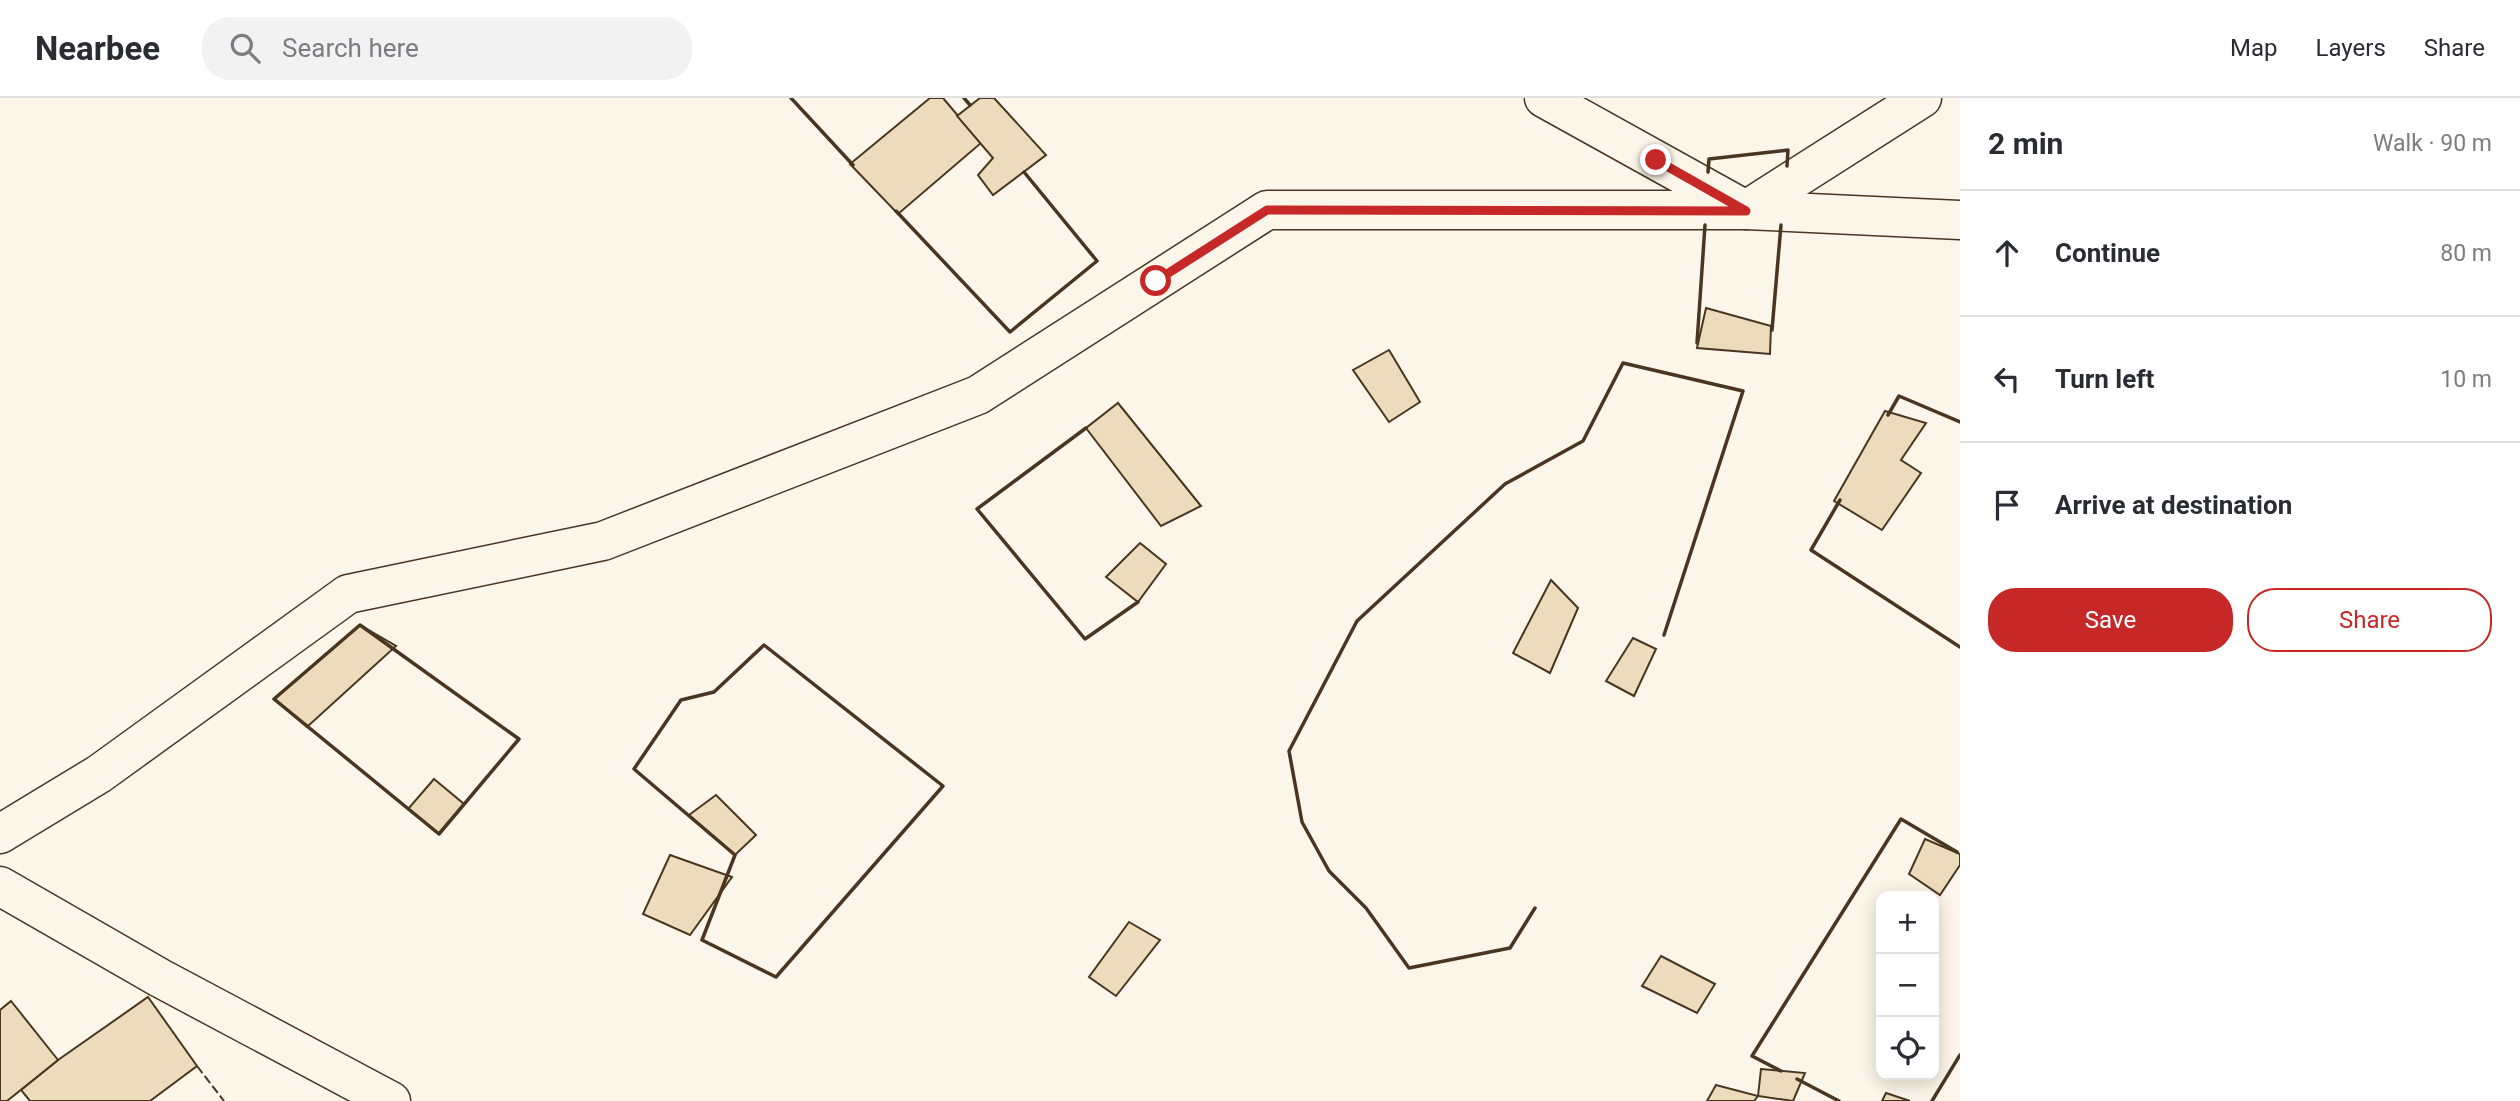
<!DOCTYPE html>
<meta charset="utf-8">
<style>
body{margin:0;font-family:Roboto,sans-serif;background:#f2f2f3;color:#2b2b33}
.controls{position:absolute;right:21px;bottom:21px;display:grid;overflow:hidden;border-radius:14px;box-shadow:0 4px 18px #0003}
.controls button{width:63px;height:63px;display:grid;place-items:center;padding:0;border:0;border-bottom:2px solid #e1e1e2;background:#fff;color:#2b2b33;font:35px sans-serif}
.stop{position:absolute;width:21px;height:21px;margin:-16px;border:5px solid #c62828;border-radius:50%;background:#fff}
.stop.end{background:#c62828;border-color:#fff;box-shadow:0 2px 7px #0008}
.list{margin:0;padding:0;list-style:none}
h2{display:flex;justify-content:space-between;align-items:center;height:91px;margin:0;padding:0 28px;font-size:30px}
h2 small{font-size:23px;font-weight:400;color:#7c7c81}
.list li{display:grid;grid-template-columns:46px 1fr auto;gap:21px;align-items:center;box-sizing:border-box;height:126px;padding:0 28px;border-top:2px solid #e1e1e2}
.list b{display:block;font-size:26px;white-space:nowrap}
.list em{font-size:23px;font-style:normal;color:#7c7c81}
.actions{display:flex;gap:14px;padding:21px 28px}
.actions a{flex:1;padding:16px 0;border:2px solid #c62828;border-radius:28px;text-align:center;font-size:24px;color:#c62828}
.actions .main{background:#c62828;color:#fff}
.icon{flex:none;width:38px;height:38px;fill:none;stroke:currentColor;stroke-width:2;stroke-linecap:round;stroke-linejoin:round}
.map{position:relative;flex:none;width:1960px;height:1003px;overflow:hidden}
header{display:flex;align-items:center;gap:42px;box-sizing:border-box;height:98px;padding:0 35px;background:#fff;border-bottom:2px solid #e1e1e2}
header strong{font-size:33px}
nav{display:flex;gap:38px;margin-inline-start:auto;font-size:24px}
.search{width:490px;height:63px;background:#f2f2f3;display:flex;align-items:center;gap:18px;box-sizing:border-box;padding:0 24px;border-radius:28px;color:#7c7c81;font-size:26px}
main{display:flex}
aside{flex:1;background:#fff}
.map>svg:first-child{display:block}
</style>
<header>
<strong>Nearbee</strong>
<div class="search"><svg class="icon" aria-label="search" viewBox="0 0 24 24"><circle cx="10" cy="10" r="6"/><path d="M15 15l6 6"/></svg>Search here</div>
<nav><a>Map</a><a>Layers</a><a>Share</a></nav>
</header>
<main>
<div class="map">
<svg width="1960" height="1003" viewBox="0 0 1960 1003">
<rect width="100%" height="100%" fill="#fbf6e9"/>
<g fill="#ecdcbc" stroke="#4a3520" stroke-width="2">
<path d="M930,0H943L981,45L898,116L850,66Z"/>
<path d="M980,0H994L1046,57L993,97L978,77L993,60L957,18Z"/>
<path d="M1706,210L1771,228L1770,256L1697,250Z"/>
<path d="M1389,252L1420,304L1389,324L1353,272Z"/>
<path d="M1118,305L1201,408L1161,428L1086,330Z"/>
<path d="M1885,313L1926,325L1901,362L1921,375L1882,432L1834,403Z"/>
<path d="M1140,445L1166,466L1138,504L1106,479Z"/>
<path d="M1551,482L1578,510L1550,575L1513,555Z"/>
<path d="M360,527L396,548L307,629L274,601Z"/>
<path d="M1633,540L1656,551L1634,598L1606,583Z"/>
<path d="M434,681L464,706L439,736L408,711Z"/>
<path d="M716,697L756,737L735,757L689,717Z"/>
<path d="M1925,741L1960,756V767L1940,797L1909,776Z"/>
<path d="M670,757L732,779L690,837L643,816Z"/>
<path d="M1129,824L1160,842L1116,898L1089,879Z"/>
<path d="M1661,858L1715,886L1697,915L1642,888Z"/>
<path d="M148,899L197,968L150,1003H30L21,992L58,962Z"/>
<path d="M11,903L58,962L7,1003H0V912Z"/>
<path d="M1761,971L1805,975L1793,1003L1758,998Z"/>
<path d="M1716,987L1758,998L1754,1003H1707Z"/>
<path d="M1886,995L1910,1003H1882Z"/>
</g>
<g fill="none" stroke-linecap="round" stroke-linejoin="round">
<g stroke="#4a3520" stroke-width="41">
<g id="street">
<path d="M1544,0L1744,111"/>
<path d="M1746,112L1922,0"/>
<path d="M0,736L99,676L348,496L603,443L978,297L1267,112H1746L1960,122"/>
<path d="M0,788L160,880L391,1003"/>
</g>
</g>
<use href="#street" stroke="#fbf6e9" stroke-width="38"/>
<path stroke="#4a3520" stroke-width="2" stroke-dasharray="9 3.5" stroke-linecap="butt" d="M197,968L224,1003"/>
<g stroke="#4a3520" stroke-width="3.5">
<path d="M791,0L853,67"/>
<path d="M964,0L970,7"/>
<path d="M1708,74L1709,61L1788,52L1787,68"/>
<path d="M896,113L1010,234L1097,163L1024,74"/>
<path d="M1772,232L1781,127"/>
<path d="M1697,245L1705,127"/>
<path d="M1888,317L1899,298L1960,324"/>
<path d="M1086,330L977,411L1085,541L1138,504"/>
<path d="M1840,402L1811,452L1960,549"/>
<path d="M360,527L519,641L439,736L274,601Z"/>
<path d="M764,547L943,688L776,879L702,842L735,757L634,671L681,602L714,594Z"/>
<path d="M1535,810L1510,850L1409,870L1366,810L1329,773L1302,724L1289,653L1357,523L1505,386L1583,343L1623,265L1743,293L1664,537"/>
<path d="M1781,973L1752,958L1901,721L1957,754"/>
<path d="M1797,981L1839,1003"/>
<path d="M1932,1003L1960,957"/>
</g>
</g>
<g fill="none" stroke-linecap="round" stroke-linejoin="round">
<path stroke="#c62828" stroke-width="9" d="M1156,183L1267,112L1746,113L1656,62"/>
</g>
</svg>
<div class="controls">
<button>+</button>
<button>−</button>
<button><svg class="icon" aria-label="locate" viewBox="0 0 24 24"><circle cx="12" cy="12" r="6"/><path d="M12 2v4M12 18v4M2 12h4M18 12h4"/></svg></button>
</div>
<div class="stop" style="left:1156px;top:183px"></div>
<div class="stop end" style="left:1656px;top:62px"></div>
</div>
<aside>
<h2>2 min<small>Walk · 90 m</small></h2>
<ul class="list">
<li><svg class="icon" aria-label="ahead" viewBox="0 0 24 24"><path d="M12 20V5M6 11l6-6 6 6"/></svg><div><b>Continue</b></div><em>80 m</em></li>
<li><svg class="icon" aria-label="left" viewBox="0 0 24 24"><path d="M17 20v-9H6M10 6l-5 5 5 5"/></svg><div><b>Turn left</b></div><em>10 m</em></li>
<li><svg class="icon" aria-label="arrive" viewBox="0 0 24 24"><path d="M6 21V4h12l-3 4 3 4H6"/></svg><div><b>Arrive at destination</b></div></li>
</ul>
<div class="actions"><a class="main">Save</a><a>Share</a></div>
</aside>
</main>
